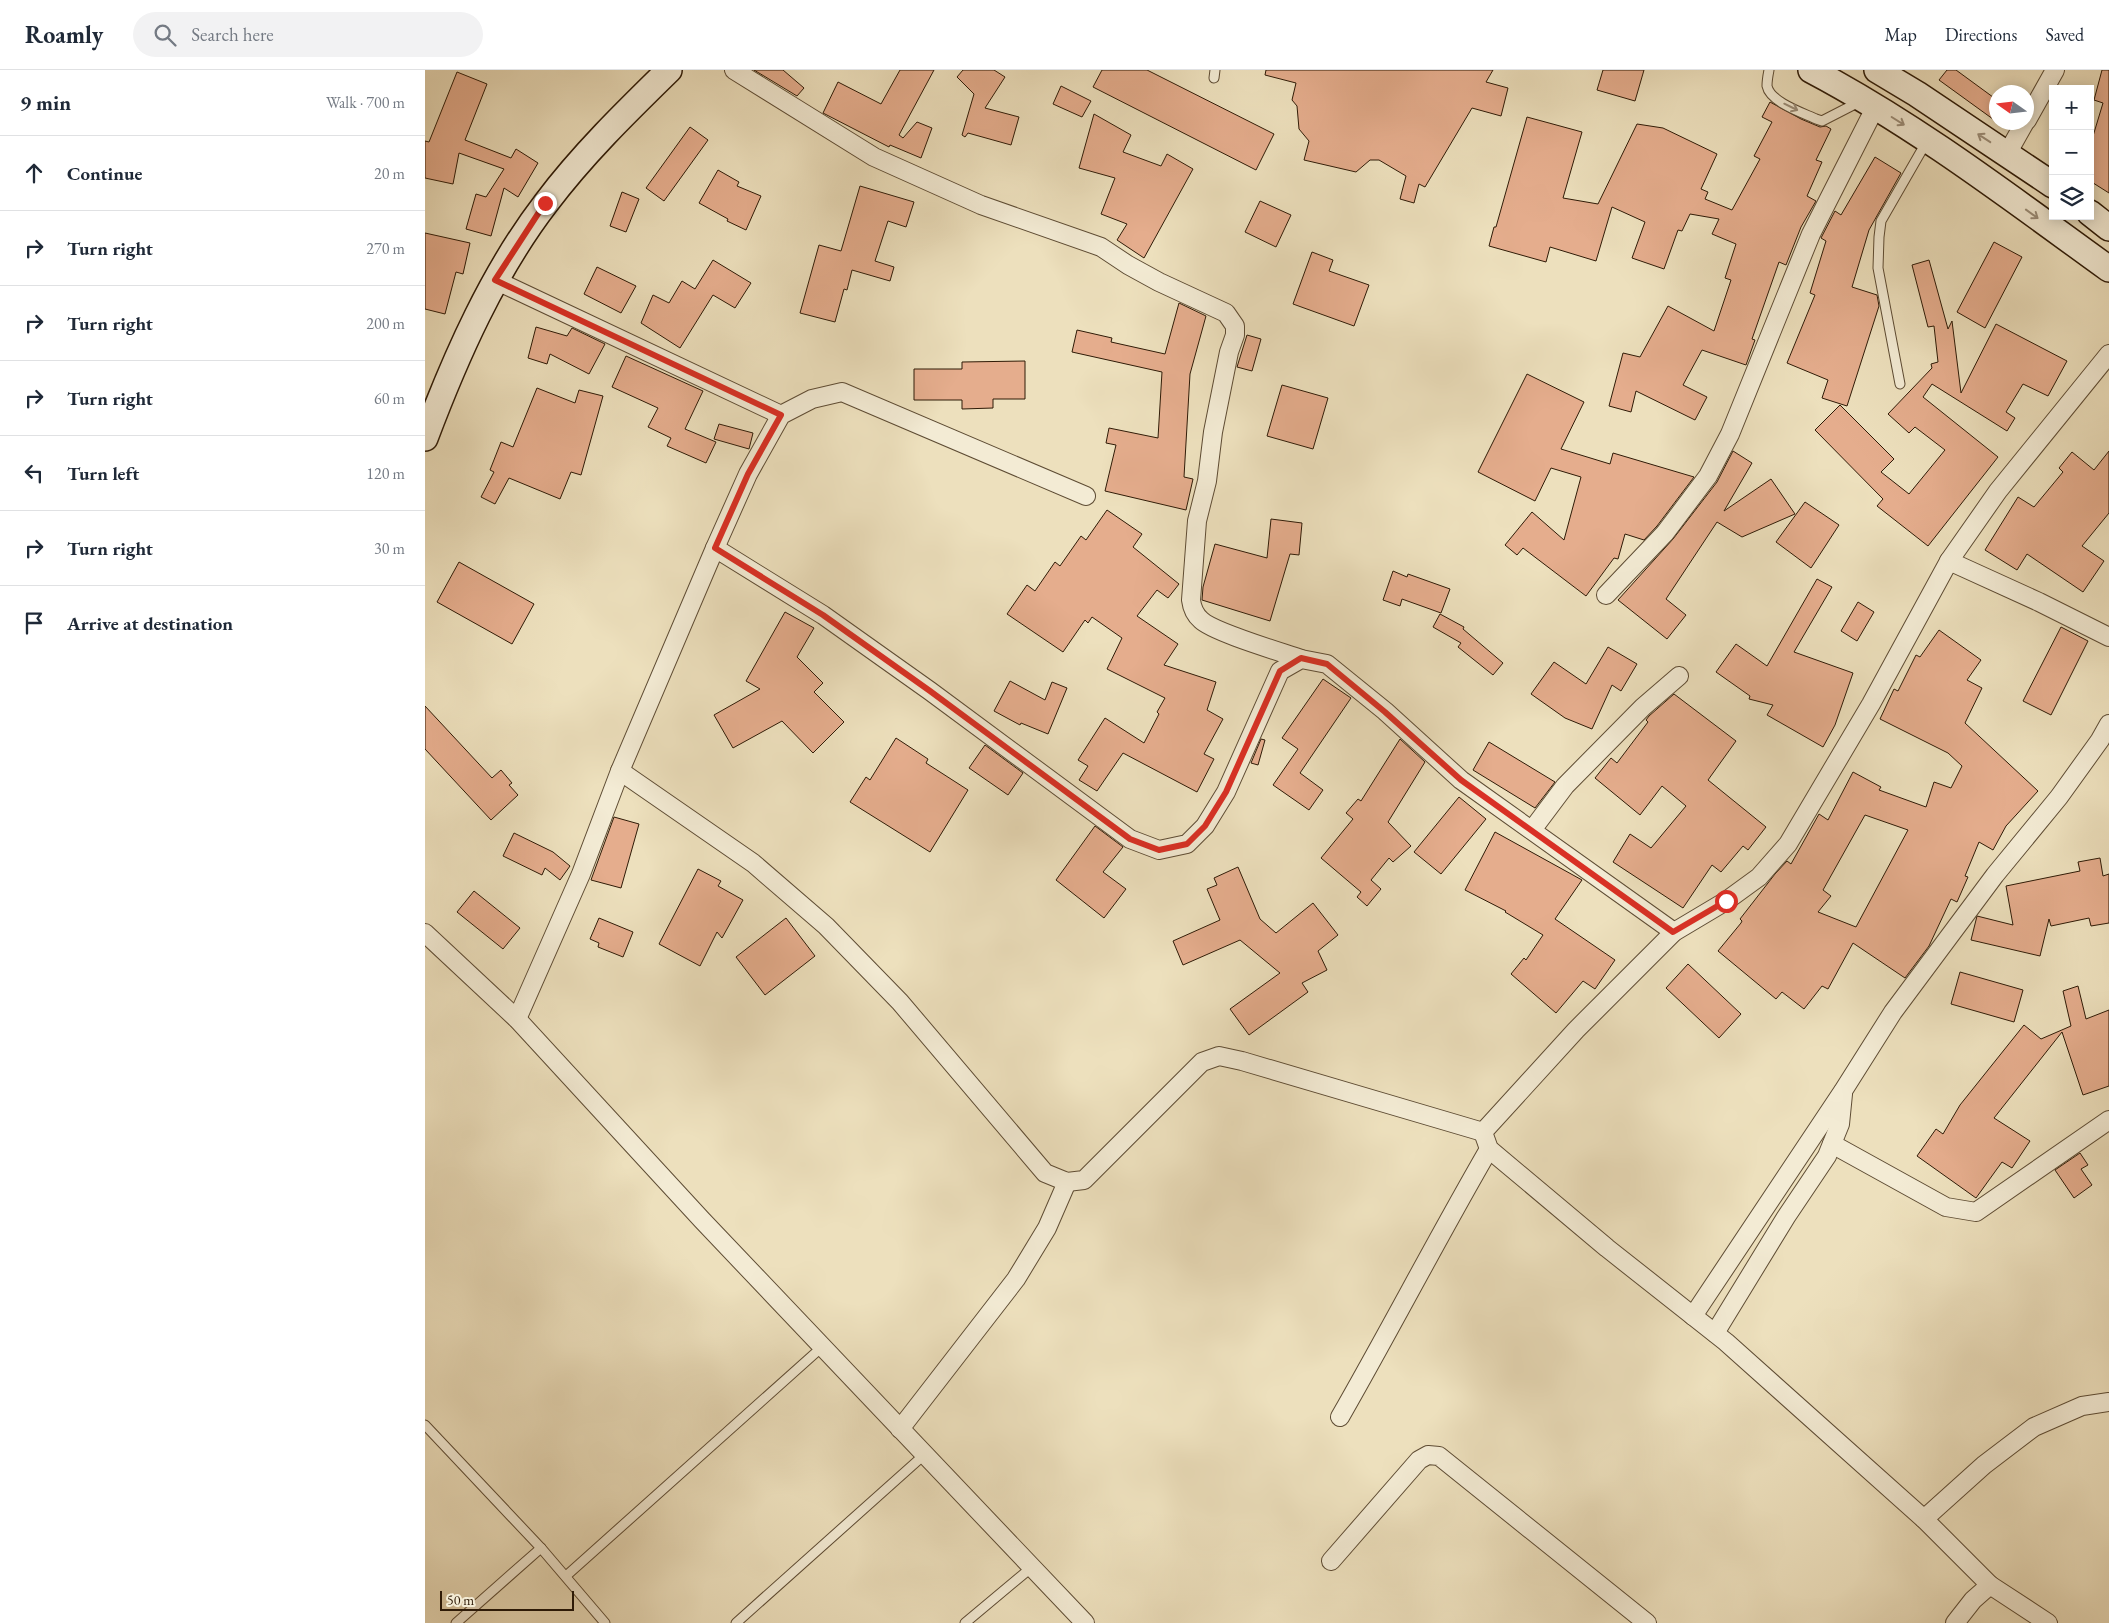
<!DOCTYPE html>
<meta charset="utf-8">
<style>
body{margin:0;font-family:"EB Garamond",serif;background:#f2f2f3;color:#1f2937}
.controls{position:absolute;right:15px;top:15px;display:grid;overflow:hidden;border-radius:0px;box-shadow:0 2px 12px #0003}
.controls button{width:45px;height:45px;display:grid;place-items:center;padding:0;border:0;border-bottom:1px solid #e0e1e3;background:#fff;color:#1f2937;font:25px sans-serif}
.compass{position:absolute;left:1564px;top:15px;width:45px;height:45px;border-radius:50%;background:#fff;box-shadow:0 2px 12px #0003;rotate:284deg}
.scale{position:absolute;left:15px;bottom:12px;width:134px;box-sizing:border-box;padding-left:5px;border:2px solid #2f1b07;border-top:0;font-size:14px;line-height:18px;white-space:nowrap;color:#2f1b07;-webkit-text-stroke:4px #f3ebd4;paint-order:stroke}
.stop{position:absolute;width:15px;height:15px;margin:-11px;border:4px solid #d93025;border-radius:50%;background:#fff}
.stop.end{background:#d93025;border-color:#fff;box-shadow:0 1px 5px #0008}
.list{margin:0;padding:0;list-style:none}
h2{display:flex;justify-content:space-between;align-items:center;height:65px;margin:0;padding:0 20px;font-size:21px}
h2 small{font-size:16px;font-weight:400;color:#747a83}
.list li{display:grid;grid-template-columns:32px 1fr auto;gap:15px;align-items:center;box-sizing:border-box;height:75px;padding:0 20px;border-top:1px solid #e0e1e3}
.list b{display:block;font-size:19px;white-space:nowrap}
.list em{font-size:16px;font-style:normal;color:#747a83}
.icon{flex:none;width:28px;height:28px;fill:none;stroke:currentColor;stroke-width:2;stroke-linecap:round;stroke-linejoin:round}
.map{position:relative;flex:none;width:1684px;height:1553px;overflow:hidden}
header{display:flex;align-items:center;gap:30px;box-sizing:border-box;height:70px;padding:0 25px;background:#fff;border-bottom:1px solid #e0e1e3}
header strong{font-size:24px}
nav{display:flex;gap:28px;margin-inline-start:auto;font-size:18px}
.search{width:350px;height:45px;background:#f2f2f3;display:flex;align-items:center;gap:12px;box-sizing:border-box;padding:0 18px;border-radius:28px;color:#747a83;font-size:19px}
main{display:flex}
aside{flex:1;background:#fff}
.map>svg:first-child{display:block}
</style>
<header>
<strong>Roamly</strong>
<div class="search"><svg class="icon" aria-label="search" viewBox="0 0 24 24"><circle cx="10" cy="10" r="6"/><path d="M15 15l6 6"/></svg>Search here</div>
<nav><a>Map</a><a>Directions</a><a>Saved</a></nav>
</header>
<main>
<aside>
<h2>9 min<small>Walk · 700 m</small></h2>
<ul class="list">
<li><svg class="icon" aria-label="ahead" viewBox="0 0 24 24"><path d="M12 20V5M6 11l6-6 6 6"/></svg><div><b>Continue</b></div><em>20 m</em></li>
<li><svg class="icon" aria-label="right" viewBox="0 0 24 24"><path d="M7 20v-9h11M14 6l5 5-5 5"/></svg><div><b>Turn right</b></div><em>270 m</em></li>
<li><svg class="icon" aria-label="right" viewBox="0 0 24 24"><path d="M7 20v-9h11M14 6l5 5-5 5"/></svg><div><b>Turn right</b></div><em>200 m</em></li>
<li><svg class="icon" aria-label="right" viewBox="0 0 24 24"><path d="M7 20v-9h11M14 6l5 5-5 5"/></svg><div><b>Turn right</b></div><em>60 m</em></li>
<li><svg class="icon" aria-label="left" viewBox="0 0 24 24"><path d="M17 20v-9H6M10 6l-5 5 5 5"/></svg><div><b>Turn left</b></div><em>120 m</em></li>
<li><svg class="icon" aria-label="right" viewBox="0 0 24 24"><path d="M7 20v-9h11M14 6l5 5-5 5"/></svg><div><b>Turn right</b></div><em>30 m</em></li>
<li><svg class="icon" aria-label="arrive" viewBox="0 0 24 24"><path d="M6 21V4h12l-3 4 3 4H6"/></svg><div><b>Arrive at destination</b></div></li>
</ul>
</aside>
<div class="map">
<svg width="1684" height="1553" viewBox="0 0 1684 1553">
<rect width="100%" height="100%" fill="#ede0bd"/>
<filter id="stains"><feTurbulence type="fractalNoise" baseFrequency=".004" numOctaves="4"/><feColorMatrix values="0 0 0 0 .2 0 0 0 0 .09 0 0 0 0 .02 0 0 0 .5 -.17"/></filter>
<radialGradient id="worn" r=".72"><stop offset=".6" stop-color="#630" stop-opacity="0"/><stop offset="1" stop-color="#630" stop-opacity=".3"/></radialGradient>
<g fill="#e5ad8d" stroke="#2f1b07" fill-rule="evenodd">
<path d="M329,0H358L379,18L372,26Z"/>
<path d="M475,0H509L474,65L478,68L492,52L507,58L496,88L465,75L464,77L398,43L413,12L456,34Z"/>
<path d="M538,0H569L580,7L560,38L594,47L586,75L543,63L540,67L537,65L549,24L532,7Z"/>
<path d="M677,0H722L849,64L831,100L668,17Z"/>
<path d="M841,0H1068L1061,12L1083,18L1076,46L1047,38L1000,117L994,114L989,133L975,129L981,106L954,90H945L931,102L879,90L884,71L874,59L872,36L867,30L871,13L840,5Z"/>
<path d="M1178,0H1219L1210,31L1172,20Z"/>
<path d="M1522,0H1531L1572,30V52L1514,10Z"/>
<path d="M1677,0H1684V123L1665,111V76L1678,33L1669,30Z"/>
<path d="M32,2L62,14L40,70L86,88L91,79L113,93L93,127L79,118L66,166L41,159L51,124L61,127L79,99L34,83L28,114L0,108V71L4,72Z"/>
<path d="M636,16L666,31L657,47L628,34Z"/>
<path d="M1345,32L1376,49L1395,57L1401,56L1406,59L1391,90L1397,92L1382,126L1391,131L1376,157L1361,195L1354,192L1327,269L1330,270L1321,295L1277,280L1258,315L1282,327L1270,350L1211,321L1206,342L1184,336L1198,283L1215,287L1243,236L1289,261L1306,210L1300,208L1311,174L1287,164L1294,149L1265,144L1257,161L1253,160L1239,199L1207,188L1220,152L1187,137L1171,191L1125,177L1121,192L1064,176L1069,157H1071L1102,47L1157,62L1138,128L1173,134L1212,54L1238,58L1292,84L1276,119L1283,122L1280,129L1307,140L1335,89L1329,86L1347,52L1337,47Z"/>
<path d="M669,44L706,65L698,82L736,96L742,84L768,99L719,188L692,170L702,154L676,144L690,108L654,98Z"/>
<path d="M265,57L283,70L239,131L221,118Z"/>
<path d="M1450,87L1476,103L1444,160L1427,217L1452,225L1454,236L1422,336L1397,328L1403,310L1362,293L1390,225L1385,223L1401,171L1396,168L1410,141L1416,145Z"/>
<path d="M293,100L314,112L312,116L336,126L321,160L302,151L303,149L274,133Z"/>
<path d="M435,116L489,132L481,157L463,151L450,191L469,197L465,211L427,200L422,220L419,219L410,252L375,243L394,175L416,181Z"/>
<path d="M197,122L214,129L201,162L185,156Z"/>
<path d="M835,131L866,145L851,177L820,162Z"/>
<path d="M0,163L45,173L38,204L31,202L20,244L0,239Z"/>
<path d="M1569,172L1597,187L1560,258L1532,242Z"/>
<path d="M887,182L908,190L904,201L944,215L929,256L868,234Z"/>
<path d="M288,190L326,213L310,238L288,225L255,278L216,253L228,225L244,233L257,211L270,219Z"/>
<path d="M1504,190L1523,259L1527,251L1536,323L1571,254L1642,291L1623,326L1598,314L1581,342L1590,348L1582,361L1507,314L1498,327L1573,387L1503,476L1452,436L1458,429L1390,360L1415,335L1469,389L1456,402L1484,424L1520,380L1490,357L1484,363L1463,344L1507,298L1506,294L1513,292L1509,256L1503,257L1487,195Z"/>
<path d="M172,197L211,216L196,243L159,224Z"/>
<path d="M754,233L781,246L765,304L759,407L768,409L761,440L680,421L691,375L681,373L684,358L733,368L737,302L647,282L652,260L687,268L686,272L740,284Z"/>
<path d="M111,257L142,266L147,258L180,274L164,304L125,284L122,294L103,288Z"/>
<path d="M822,265L836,269L827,301L812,297Z"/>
<path d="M201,286L278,321L260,359L291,372L281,393L242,376L246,368L223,357L233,338L187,317Z"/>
<path d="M600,291V329H568V338L537,339V330H489V299H537V292Z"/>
<path d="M1102,304L1159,332L1136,379L1185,394L1188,383L1269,407L1232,456L1219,470L1200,464L1193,489L1189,488L1161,526L1098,478L1092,485L1080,475L1107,442L1139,470L1156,407L1126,398L1110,431L1053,402Z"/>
<path d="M857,315L903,328L888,379L842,366Z"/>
<path d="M112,318L150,333L154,320L178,326L156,405L146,402L135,429L84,408L70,434L56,427L69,402L65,400L76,372L88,377Z"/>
<path d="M294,354L328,363L324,379L289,369Z"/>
<path d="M1308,381L1327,393L1299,441L1346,409L1370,444L1317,467L1292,452L1241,529L1261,545L1242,569L1193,530L1248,469L1292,412Z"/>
<path d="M1684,381V443L1657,476L1679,491L1658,522L1602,484L1592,500L1560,480L1593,427L1609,437L1638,402L1634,398L1647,382L1669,400Z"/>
<path d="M1380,432L1414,455L1386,498L1351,472Z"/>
<path d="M682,440L717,464L708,477L754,514L743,528L732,520L712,546L753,574L739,595L791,612L782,640L798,649L779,684L789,689L772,722L698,683L672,721L654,710L663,696L653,690L680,648L719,673L734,644L732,642L740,628L682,599L697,568L667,547L663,553L660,550L638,582L582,544L602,515L610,521L630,492L635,496L656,466L661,470Z"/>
<path d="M846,449L877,453L874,485L865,484L845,551L777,530L778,517L790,474L842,488Z"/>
<path d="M34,492L109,534L87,574L12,532Z"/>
<path d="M968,501L982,507L983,504L1025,519L1016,543L977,529L975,536L958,530Z"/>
<path d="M1392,509L1407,517L1369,582L1428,603L1410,655L1398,677L1342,645L1348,635L1324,629L1325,626L1291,602L1311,574L1342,596Z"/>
<path d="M1433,532L1449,542L1432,571L1416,561Z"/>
<path d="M360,542L389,558L372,587L398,613L389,622L419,652L388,683L357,651L308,678L289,645L335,619L321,611Z"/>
<path d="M1015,544L1039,557L1038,559L1078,593L1068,605L1033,577L1036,573L1008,557Z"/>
<path d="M1636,557L1663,571L1626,645L1598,631Z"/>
<path d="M1514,560L1556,590L1542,610L1557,618L1540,653L1613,721L1581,756L1568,780L1554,772L1540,806L1543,807L1532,832L1526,829L1504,876L1480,908L1428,873L1403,919L1397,916L1379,939L1357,922L1351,929L1293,881L1316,853L1317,851L1315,849L1350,804L1362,791L1366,794L1394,744L1403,750L1428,702L1456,717L1454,720L1501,737L1509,712L1526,718L1537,696L1523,683L1455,649L1469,619L1473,621L1491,585L1495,587ZM1440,745L1483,760L1431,857L1393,842L1406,826L1398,820Z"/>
<path d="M1183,577L1212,594L1196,621L1187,615L1167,659L1140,648L1106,624L1129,592L1161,614Z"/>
<path d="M898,609L926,628L875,703L898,720L884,740L848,715L873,679L857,668Z"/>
<path d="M585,611L620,630L627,612L642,618L623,664L596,653L595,655L569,641Z"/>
<path d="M1249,624L1311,671L1283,710L1341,757L1323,780L1318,776L1296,802L1287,795L1258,838L1188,792L1205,764L1226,778L1261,736L1237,716L1215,745L1170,708L1186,688L1192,693L1223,652L1221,650L1224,646Z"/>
<path d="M0,636L67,708L76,700L87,713L84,715L93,725L66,750L0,679Z"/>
<path d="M471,668L503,689L501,693L543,720L505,782L425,732L441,707L445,710Z"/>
<path d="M836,669L840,670L833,695L826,693Z"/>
<path d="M975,669L1000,692L963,752L986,776L968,792L964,788L946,810L956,819L942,836L932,827L936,822L896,788L928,749L921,743L933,729L936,731Z"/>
<path d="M1064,672L1130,712L1110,738L1048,700Z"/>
<path d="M560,675L598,703L583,725L544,698Z"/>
<path d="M1034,727L1061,749L1016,804L989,782Z"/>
<path d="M189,747L214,754L196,818L166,810Z"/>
<path d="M670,756L698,777L678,802L701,819L679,848L631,810Z"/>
<path d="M1070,762L1157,810L1130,849L1190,890L1170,919L1158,911L1131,943L1086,904L1099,888L1101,890L1118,865L1080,842L1081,841L1040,820Z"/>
<path d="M89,763L128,782L145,796L135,810L120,798L117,805L78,786Z"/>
<path d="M1675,788L1678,806L1684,804V853L1666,856L1664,848L1626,856L1624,849L1615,886L1546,870L1552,846L1588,855L1581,816L1655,801L1653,792Z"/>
<path d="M813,797L835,849L851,863L888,833L913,865L893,881L902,900L877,913L883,922L824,965L805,939L855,903L815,870L758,895L748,871L795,850L782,819L792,815L789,808Z"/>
<path d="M273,799L296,811L293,816L318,830L297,868L292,862L275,896L234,874Z"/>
<path d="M49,821L95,858L78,879L32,842Z"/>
<path d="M174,848L208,862L198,887L173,877L174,873L165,869Z"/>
<path d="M361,848L390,886L340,925L311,887Z"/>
<path d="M1263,894L1316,944L1294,968L1241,918Z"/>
<path d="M1535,902L1598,920L1589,952L1526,934Z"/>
<path d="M1653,916L1661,949L1684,940V1016L1658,1025L1637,962L1569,1048L1605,1071L1587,1098L1577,1092L1551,1128L1492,1086L1511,1059L1518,1064L1535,1035L1599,955L1616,969L1646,956L1638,921Z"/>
<path d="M1655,1083L1663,1095L1656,1099L1667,1115L1649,1128L1630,1100Z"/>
</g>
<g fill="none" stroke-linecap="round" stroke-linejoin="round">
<g stroke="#5e4c34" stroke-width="11">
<g id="lane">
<path d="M1344,0C1343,5 1342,11 1342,16C1345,32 1378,43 1391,49L1397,51L1434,32"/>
<path d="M789,8L790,0"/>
<path d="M1475,314L1453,198L1454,167L1456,151L1502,71"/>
<path d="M0,1355L116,1478L180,1553"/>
<path d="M141,1506L397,1277"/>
<path d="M31,1553L116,1478"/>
<path d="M311,1553L499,1385"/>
<path d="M540,1553L607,1497"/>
</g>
</g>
<g stroke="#5e4c34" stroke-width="20">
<g id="street">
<path d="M309,0L449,87L556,135L676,177L703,195L734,212L801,243L810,256V265L804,282L788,362L782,411L772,451L766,530C767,538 769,544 776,550C788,562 856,582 876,589"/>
<path d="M1602,50L1630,0"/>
<path d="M1582,84L1600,52"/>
<path d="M70,210L356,345"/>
<path d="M290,478L323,404L356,345L387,329L417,322L661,426"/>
<path d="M1524,491L1614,532L1684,567"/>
<path d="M1181,525L1240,463L1283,406L1305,364L1386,164L1451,36"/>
<path d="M195,701L328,793L401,856L475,932L620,1103L642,1112L659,1110L777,992L794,986L817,991L1058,1062"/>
<path d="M1107,760L1140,716L1218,637L1254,606"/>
<path d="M0,863L92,949L277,1150L660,1553"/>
<path d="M92,949L156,804L195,701L290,478L398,545L505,621L705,769L734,780L762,774L780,756L801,722L855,601L876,589L902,594L960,641L1036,710L1249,862"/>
<path d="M1407,1074L1521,1137L1551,1142L1684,1050"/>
<path d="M1268,1246L1418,1021L1468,942L1570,805L1634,727L1675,670L1684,654"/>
<path d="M1290,1263L1361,1147L1402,1086L1415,1054L1418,1024"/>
<path d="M915,1347C966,1258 1013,1167 1064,1079"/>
<path d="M475,1359L591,1209L622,1158L642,1112"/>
<path d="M1499,1449L1559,1395L1609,1357L1657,1336L1684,1332"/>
<path d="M906,1491L994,1390L1003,1385L1014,1386L1222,1553"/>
<path d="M1565,1515L1623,1553"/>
<path d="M1530,1553L1548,1530L1565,1515L1499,1449L1301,1272L1182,1178L1064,1079L1058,1062L1151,960L1249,862L1301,831L1334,807L1363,774L1446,634L1524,491L1573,421L1684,284"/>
</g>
</g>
<g stroke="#2f1b07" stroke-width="28">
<g id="secondary">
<path d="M1386,0C1492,56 1587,129 1684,199"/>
<path d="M1452,0L1492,24L1628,115"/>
<path d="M1665,143L1684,158"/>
<path d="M0,368C31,286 68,202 121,133C157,85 201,42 244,0"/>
</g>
</g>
<use href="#lane" stroke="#f3ebd4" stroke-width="9"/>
<use href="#street" stroke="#f3ebd4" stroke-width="18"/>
<use href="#secondary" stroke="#f3ebd4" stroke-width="25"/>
</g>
<defs><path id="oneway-shaft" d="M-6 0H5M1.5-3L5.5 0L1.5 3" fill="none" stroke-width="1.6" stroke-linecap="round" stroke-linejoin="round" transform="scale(1.25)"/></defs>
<g stroke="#9b8d78">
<use href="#oneway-shaft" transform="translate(1366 37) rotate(26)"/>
<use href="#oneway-shaft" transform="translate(1473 51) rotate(32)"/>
<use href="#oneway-shaft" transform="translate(1559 68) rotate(-147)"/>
<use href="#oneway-shaft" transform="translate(1607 144) rotate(36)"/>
</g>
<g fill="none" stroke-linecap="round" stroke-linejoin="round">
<path stroke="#d93025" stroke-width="6" d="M120,133L70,210L356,345L323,404L290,478L398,545L505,621L705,769L734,780L762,774L780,756L801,722L855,601L876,588L902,594L960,642L1036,710L1248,862L1301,831"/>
</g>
<rect width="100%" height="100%" filter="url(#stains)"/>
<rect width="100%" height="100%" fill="url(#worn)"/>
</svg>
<div class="controls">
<button>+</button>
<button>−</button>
<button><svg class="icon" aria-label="layers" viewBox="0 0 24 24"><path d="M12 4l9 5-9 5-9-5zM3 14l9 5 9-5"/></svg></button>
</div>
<svg class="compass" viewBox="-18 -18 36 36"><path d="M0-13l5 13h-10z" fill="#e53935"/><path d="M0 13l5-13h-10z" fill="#747a83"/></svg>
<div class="scale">50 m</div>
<div class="stop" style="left:1301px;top:831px"></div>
<div class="stop end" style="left:120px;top:133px"></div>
</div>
</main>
